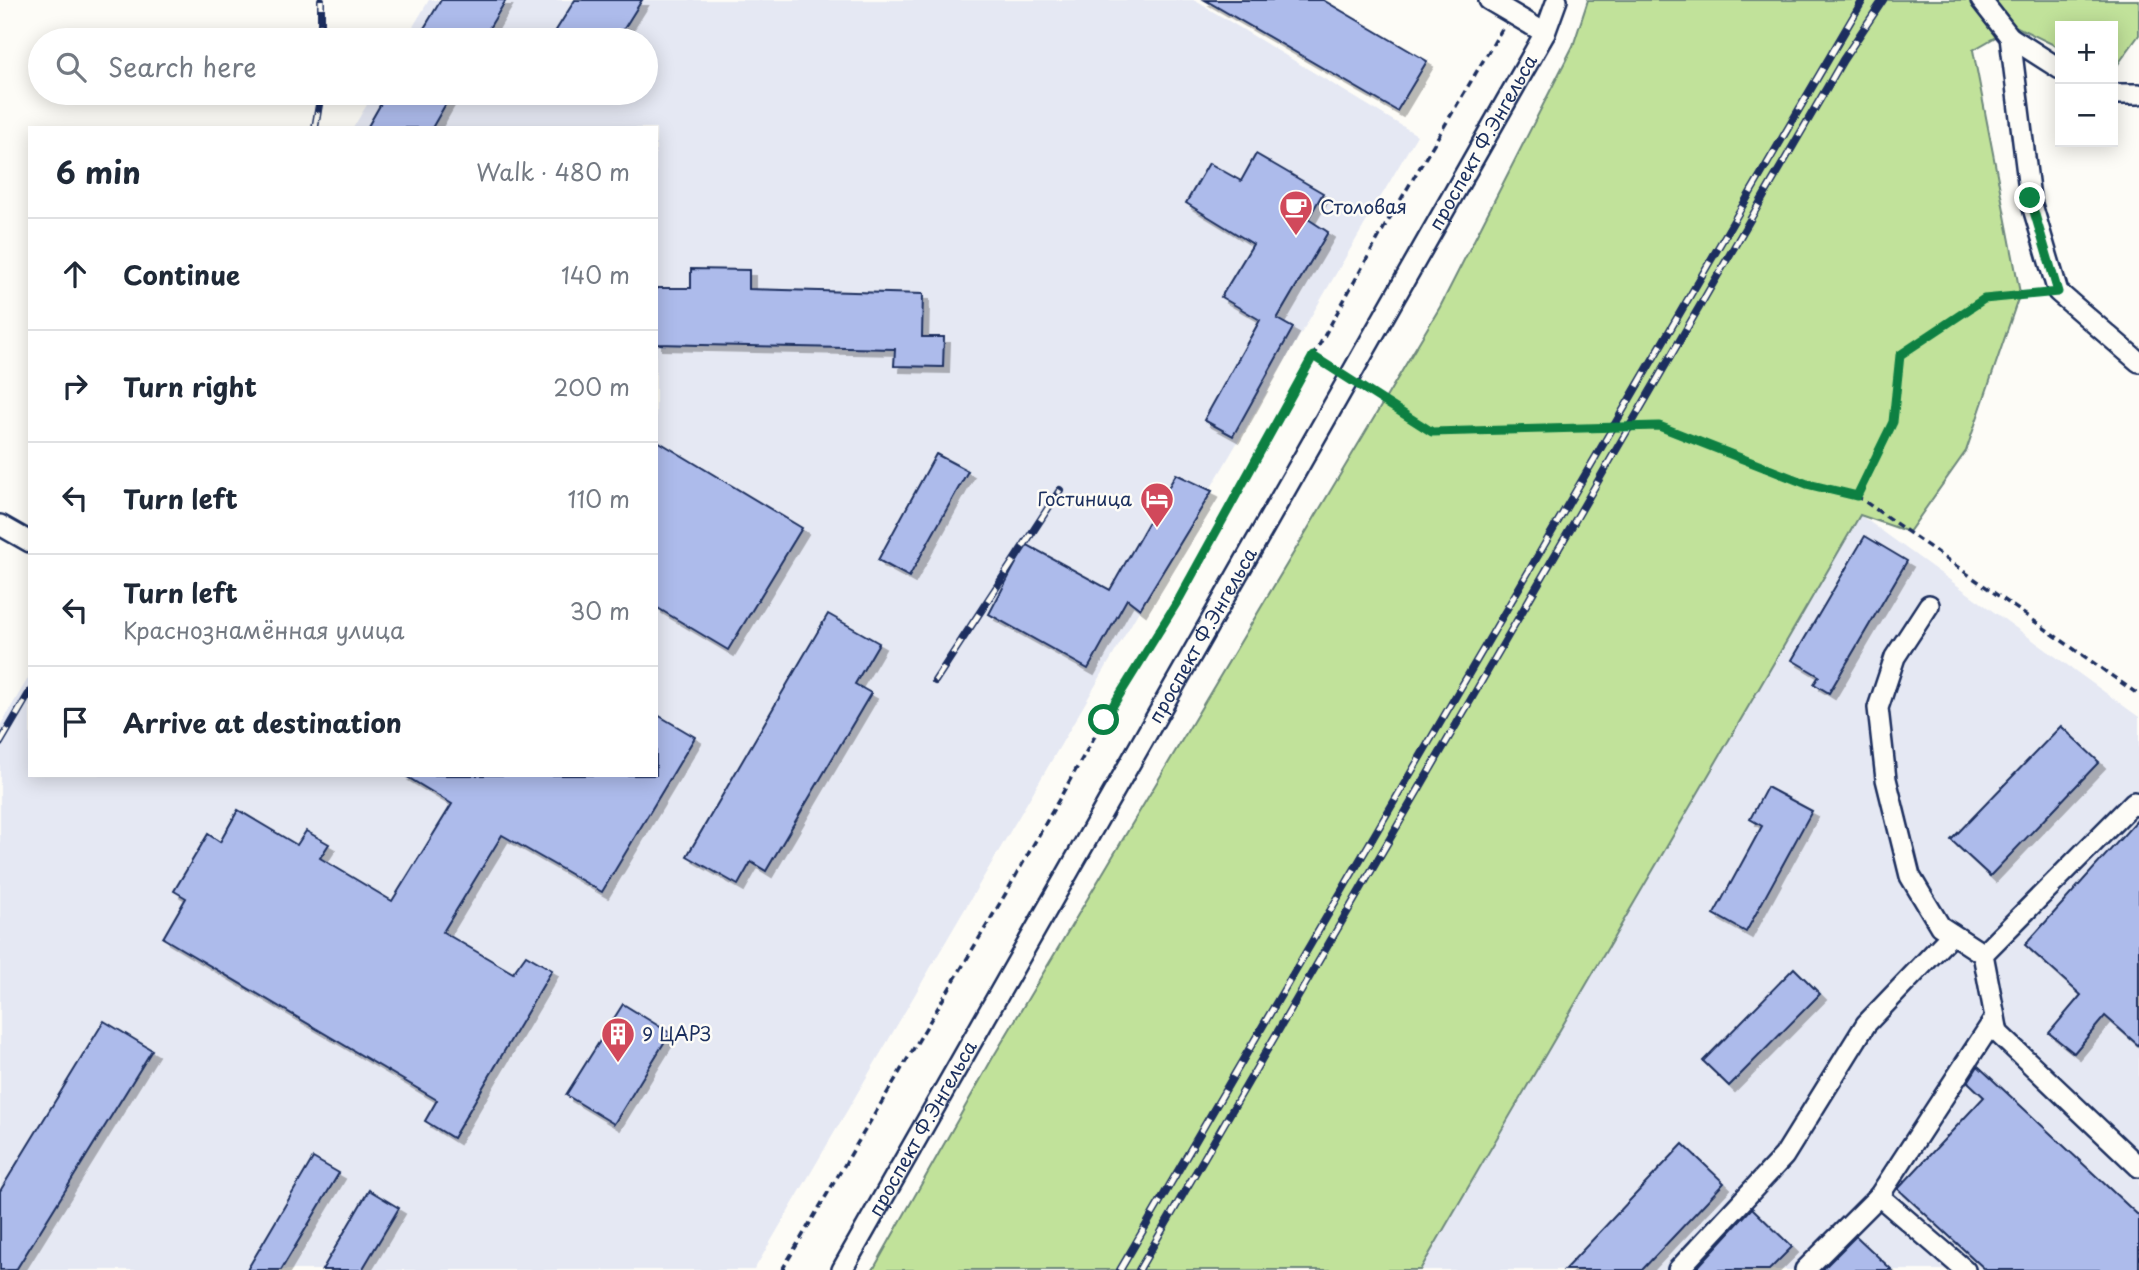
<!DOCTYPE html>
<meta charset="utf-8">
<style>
body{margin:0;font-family:"Playpen Sans",sans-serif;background:#f6f6f7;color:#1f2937}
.controls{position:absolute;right:21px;top:21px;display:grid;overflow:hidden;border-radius:0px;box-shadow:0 4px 18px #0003}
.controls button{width:63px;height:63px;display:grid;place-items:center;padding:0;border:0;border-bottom:2px solid #e0e1e3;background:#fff;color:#1f2937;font:35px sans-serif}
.stop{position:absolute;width:21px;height:21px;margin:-16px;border:5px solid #0b8043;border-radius:50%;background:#fff}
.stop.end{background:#0b8043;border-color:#fff;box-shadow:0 2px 7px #0008}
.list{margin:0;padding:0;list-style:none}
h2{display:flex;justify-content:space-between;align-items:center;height:91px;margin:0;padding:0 28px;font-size:30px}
h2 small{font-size:23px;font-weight:400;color:#747a83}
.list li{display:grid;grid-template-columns:46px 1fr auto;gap:21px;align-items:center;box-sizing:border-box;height:112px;padding:0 28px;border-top:2px solid #e0e1e3}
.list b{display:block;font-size:26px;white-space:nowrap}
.list p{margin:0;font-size:23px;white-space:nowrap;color:#747a83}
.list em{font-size:23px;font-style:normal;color:#747a83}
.icon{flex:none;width:38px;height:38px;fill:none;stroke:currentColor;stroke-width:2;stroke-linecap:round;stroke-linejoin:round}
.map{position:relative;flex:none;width:2139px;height:1270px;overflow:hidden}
.search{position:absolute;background:#fff;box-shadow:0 4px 18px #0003;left:28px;top:28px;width:630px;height:77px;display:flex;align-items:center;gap:18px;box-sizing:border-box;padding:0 24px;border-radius:38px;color:#747a83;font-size:26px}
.panel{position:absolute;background:#fff;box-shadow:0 4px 18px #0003;left:28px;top:126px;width:630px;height:651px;border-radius:0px}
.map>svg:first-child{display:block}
</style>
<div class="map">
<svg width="2139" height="1270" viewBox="0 0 2139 1270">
<defs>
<filter id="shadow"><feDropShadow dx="6" dy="6" stdDeviation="0" flood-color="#0004"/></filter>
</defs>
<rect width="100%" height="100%" fill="#fdfcf7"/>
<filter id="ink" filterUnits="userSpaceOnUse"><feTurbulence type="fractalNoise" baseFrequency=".0143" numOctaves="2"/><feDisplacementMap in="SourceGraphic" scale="14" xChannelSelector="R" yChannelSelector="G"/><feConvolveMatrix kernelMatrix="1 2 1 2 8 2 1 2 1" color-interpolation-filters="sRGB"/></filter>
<g filter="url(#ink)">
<g fill="#e5e8f3">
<path d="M429,0H1194L1417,135L754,1270H0V726L30,675V775H656V128H353L374,93H646V40H405Z"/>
<path d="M1860,515L2139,717V1270H1420Z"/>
</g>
<path fill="#c1e29a" stroke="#6e887c" stroke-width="2" d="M1588,0H2139V35L2113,71V26H2060V48L2015,26L1973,50L2020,293L1966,451L1909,532L1860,515L1420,1270H873L992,1059L1440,307L1573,46Z"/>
<g fill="#adbbeb" stroke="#1b2f5e" stroke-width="2" filter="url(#shadow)">
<path d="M441,0H506L482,40H417Z"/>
<path d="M575,0H642L617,40H550Z"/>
<path d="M1205,0H1323L1427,61L1397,111Z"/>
<path d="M387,93H452L432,128H367Z"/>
<path d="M1256,154L1323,193L1308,219L1328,232L1277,319L1293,328L1233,436L1204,420L1260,320L1221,297L1253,244L1186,203L1209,163L1241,181Z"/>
<path d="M691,269L749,270V289L923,294L922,337H944L943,367L894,366L895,349L656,344V288H691Z"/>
<path d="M656,440L802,528L728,650L656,607Z"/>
<path d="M936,454L968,471L909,577L878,560Z"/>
<path d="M1176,474L1212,491L1140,609L1127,599L1088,669L989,614L1026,544L1110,590Z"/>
<path d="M1865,536L1907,561L1829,693L1814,684L1819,676L1792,660Z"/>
<path d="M828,614L879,643L855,684L871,693L766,871L751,862L738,885L687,856Z"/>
<path d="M656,714L695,737L602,892L502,835L443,932L513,973L526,955L552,970L453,1138L425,1121L437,1100L163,938L186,898L174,891L208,834L220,842L238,810L297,845L306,831L329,844L320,858L392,901L452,804L404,775H656Z"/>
<path d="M2061,726L2099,762L1990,876L1951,840Z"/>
<path d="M1767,787L1812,811L1746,932L1714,914L1762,826L1750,819Z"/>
<path d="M2139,818V1046L2105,1016L2074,1053L2049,1033L2081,995L2025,945Z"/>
<path d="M1794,968L1820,994L1729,1086L1703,1061Z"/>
<path d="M623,1004L670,1033L614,1124L566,1095Z"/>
<path d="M104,1021L152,1050L16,1270H0V1191Z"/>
<path d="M1978,1066L2139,1216V1270H1986L1898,1189L1984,1097L1968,1082Z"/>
<path d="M1683,1144L1724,1183L1642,1270H1564Z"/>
<path d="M313,1158L339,1173L281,1270H247Z"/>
<path d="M369,1190L399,1208L362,1270H322Z"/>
<path d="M1752,1208L1792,1247L1769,1270H1695Z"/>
<path d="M1856,1236L1892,1270H1822Z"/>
</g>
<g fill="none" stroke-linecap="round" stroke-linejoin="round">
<g stroke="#1b2f5e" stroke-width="24">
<g id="minor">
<path d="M1489,0L1545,33"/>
<path d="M1981,0L2010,37L2030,198L2058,292L2139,362"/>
<path d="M2010,37L2060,69"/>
<path d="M2113,94H2139"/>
<path d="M0,525L30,542"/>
<path d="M1929,605L1895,657L1878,708L1886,779L1910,876L1940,926L1983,954"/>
<path d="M2139,806L2134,802L1983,954L1998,1033L2139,1167"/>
<path id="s1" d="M842,1270L1545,33L1557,0"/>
<path d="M1678,1270L1784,1156L1866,1024L1952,934"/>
<path d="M1805,1270L1879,1196"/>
<path d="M1965,1270L1879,1196L1995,1018"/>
</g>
</g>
<g stroke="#1b2f5e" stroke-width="3.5" stroke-dasharray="7 5" stroke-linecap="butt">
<path d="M1313,356L1332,369"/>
<path d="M1364,390L1432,432L1659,426L1807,484L1857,496L2139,695"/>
<path d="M1857,496L1893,422L1900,355L1984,299L2039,294"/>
<path d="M782,1270L1006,893L1104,720L1179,599L1385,226L1502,29"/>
</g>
<use href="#minor" stroke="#fdfcf7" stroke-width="19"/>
<g stroke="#1b2f5e" stroke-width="8">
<g id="rail">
<path d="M321,40V0"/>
<path d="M315,128L321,93"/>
<path d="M935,681L1060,490"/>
<path d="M0,743L30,692"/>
<path d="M1120,1270L1863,0"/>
<path d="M1139,1270L1843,60L1883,0"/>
</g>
</g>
<use href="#rail" stroke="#fdfcf7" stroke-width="5" stroke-dasharray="16" stroke-linecap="butt"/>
</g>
</g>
<g fill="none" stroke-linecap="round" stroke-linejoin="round" filter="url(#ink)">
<path stroke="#0b8043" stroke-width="9" d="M1104,720L1179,599L1313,356L1432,432L1659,426L1807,484L1857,496L1893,422L1900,355L1984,299L2058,292L2030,198"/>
</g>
<defs>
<g id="cafe-pin" transform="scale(1.75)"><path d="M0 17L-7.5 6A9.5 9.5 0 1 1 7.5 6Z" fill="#d1495b" stroke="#fdfcf7"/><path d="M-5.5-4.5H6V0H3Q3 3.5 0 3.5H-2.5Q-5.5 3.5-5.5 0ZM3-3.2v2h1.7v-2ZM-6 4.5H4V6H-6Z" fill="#fff"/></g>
<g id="hotel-pin" transform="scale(1.75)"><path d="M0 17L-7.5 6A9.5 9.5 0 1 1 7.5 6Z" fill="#d1495b" stroke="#fdfcf7"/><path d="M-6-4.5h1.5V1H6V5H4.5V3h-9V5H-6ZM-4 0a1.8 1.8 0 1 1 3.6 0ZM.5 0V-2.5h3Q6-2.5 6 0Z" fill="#fff"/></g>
<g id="building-pin" transform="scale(1.75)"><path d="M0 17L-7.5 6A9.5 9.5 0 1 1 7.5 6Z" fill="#d1495b" stroke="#fdfcf7"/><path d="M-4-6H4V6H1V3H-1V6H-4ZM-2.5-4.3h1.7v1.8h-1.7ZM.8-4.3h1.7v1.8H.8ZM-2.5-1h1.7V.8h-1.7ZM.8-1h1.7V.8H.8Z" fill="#fff"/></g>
</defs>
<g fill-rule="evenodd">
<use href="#cafe-pin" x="1296" y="207"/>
<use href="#hotel-pin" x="1157" y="499"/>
<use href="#building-pin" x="618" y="1034"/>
</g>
<g text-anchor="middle" stroke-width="5" stroke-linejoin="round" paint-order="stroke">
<g font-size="19" fill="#1b2f5e" stroke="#fdfcf7">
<text dy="7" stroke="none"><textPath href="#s1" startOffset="1297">проспект Ф.Энгельса</textPath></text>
<text dy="7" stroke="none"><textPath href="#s1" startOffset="730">проспект Ф.Энгельса</textPath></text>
<text dy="7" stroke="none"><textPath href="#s1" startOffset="163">проспект Ф.Энгельса</textPath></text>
</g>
<g font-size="19" fill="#1b2f5e" stroke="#fdfcf7" text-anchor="start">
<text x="1320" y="214">Столовая</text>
<text x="1132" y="506" text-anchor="end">Гостиница</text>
<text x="642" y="1041">9 ЦАРЗ</text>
</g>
</g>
</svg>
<div class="controls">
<button>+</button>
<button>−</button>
</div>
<div class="stop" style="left:1104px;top:720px"></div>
<div class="stop end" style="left:2030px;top:198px"></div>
<div class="search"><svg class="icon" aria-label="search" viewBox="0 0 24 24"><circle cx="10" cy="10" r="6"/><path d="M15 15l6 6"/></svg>Search here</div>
<section class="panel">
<h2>6 min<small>Walk · 480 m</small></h2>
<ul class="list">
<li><svg class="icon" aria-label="ahead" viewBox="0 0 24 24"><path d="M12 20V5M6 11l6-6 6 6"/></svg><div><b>Continue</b></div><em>140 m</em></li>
<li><svg class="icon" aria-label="right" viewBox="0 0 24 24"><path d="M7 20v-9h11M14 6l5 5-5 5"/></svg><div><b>Turn right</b></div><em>200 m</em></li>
<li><svg class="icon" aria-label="left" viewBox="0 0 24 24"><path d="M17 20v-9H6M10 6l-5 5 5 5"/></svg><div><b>Turn left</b></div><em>110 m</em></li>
<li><svg class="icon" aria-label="left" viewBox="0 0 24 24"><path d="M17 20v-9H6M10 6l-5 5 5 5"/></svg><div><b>Turn left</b><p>Краснознамённая улица</p></div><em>30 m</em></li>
<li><svg class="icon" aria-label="arrive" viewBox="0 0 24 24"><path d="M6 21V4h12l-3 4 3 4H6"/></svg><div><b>Arrive at destination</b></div></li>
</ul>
</section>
</div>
